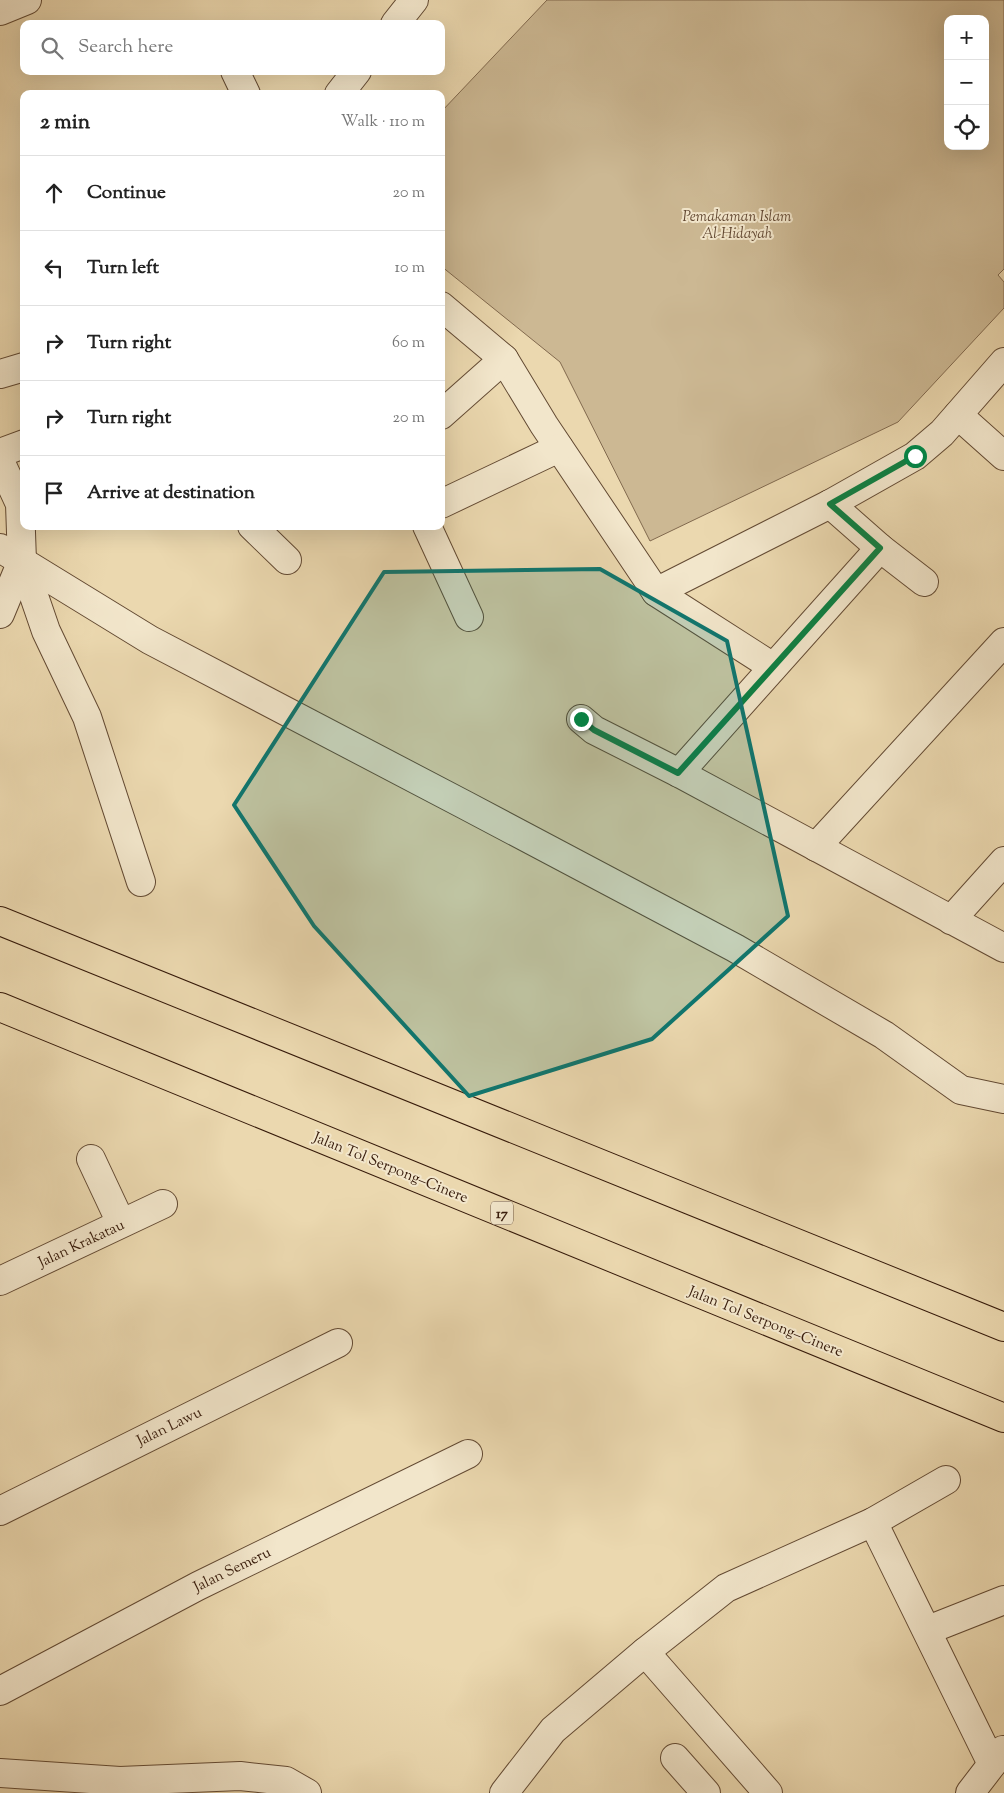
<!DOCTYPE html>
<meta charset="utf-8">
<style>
body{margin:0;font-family:"Sorts Mill Goudy",serif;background:#f6f6f6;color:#222}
.controls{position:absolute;right:15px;top:15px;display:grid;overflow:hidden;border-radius:10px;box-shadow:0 5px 20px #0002}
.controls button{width:45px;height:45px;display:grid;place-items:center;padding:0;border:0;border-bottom:1px solid #e0e0e0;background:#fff;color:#222;font:25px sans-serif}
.stop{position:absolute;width:15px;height:15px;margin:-11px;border:4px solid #0b8043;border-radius:50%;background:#fff}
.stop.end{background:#0b8043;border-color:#fff;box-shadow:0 1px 5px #0008}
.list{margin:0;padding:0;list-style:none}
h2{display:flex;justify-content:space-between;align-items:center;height:65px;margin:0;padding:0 20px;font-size:21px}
h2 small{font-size:16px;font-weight:400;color:#767676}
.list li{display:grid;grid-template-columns:32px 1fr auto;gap:15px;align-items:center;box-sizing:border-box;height:75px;padding:0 20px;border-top:1px solid #e0e0e0}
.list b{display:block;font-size:19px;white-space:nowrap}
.list em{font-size:16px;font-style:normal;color:#767676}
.icon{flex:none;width:28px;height:28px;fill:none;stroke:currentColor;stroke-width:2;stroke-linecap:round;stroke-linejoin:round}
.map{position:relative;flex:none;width:1004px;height:1793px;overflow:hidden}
.search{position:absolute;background:#fff;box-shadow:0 5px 20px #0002;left:20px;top:20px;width:425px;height:55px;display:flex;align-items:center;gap:12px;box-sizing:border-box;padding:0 18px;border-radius:10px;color:#767676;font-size:19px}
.panel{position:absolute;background:#fff;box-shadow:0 5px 20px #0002;left:20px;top:90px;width:425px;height:440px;border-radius:10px}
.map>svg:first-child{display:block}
</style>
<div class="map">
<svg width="1004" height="1793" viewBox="0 0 1004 1793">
<rect width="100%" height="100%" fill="#ebd8af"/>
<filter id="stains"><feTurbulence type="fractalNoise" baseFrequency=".004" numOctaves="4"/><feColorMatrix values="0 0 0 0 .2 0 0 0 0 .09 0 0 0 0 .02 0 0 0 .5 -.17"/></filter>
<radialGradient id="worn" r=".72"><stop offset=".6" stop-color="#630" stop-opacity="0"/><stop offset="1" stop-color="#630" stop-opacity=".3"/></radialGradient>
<path fill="#ccb893" stroke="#81694e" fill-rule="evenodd" d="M547,0H1004V269L998,275L1004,282V308L898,422L650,541L560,362L441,266V112ZM948,19H985V146H948Z"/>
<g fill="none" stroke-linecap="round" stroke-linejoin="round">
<g stroke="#634a33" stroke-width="30">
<g id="minor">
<path d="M0,11L27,0"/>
<path d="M395,24L414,0"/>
<path d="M235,71L246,94"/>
<path d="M339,94L357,71"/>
<path d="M441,306L504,359L544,425L656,592L773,667"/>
<path d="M0,374L24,367"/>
<path d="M441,415L504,359"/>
<path d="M958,415L1004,456"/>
<path d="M0,453L24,444"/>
<path d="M441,504L559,448"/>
<path d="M830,504L880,548L924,582"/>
<path d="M252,526L287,560"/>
<path d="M427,526L469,617"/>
<path d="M0,548L150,640L465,805L735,948L884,1035L961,1090L1004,1099"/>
<path d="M22,561L46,631L87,717L141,882"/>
<path d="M656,592L830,504L915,456L942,433L1004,362"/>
<path d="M581,719L594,730L679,773L1004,948"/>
<path d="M679,773L880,548"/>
<path d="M816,847L1004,642"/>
<path d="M951,920L1004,861"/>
<path d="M91,1159L121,1223"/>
<path d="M0,1281L163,1204"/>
<path d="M0,1511L338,1343"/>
<path d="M873,1522L992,1764"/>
<path d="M928,1630L1004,1600"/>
<path d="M645,1652L768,1793"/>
<path d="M0,1691L198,1586L468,1454"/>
<path d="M675,1758L706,1793"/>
<path d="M0,1773L120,1781L240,1776L286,1781L307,1793"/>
<path d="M504,1793L553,1730L645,1652L726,1588L873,1522L946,1480"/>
<path d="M970,1793L1003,1750"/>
</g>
</g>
<g stroke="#634a33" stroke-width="30">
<path id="tertiary" d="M0,461L20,504L22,561L0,614"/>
</g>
<g stroke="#361a0a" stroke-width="30">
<g id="motorway">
<path d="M0,921L1004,1327"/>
<path d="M0,1007L1004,1418"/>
</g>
</g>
<use href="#minor" stroke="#f2e6cb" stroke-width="28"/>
<use href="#tertiary" stroke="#f2e6cb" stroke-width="28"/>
<use href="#motorway" stroke="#ebd8af" stroke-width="28"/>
</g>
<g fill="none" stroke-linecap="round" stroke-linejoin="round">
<path stroke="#0b8043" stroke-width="6" d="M581,719L594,730L678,773L880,548L830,504L915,456"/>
</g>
<path fill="#0f766e" fill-opacity="0.2" stroke="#0f766e" stroke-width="4" stroke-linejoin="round" d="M600,569L727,641L788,916L652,1039L469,1096L314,926L234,805L384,572Z"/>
<g text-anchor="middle" stroke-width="4" stroke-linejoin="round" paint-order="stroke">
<rect fill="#f2e6cb" stroke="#6e5744" stroke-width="1" x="491" y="1201.5" width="22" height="23" rx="4"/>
<g font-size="14" font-weight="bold" fill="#361a0a">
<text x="502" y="1218">17</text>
</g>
<g font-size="15" font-style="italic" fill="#634933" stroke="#f2e6cb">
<text x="737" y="221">Pemakaman Islam<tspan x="737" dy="17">Al-Hidayah</tspan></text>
</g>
<g font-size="15" fill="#361a0a" stroke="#f2e6cb">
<text transform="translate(391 1167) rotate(22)" y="5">Jalan Tol Serpong–Cinere</text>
<text transform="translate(81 1243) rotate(-25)" y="5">Jalan Krakatau</text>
<text transform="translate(766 1321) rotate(22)" y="5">Jalan Tol Serpong–Cinere</text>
<text transform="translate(169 1426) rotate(-26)" y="5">Jalan Lawu</text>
<text transform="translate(232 1569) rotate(-26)" y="5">Jalan Semeru</text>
</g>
</g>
<rect width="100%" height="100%" filter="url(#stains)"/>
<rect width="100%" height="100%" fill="url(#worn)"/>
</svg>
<div class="controls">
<button>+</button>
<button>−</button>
<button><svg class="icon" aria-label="locate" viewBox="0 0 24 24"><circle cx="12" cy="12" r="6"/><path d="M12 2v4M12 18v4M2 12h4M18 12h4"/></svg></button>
</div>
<div class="stop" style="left:915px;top:456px"></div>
<div class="stop end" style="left:581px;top:719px"></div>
<div class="search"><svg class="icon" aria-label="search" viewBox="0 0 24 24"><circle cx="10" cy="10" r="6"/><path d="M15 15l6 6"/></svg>Search here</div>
<section class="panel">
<h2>2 min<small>Walk · 110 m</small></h2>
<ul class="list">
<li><svg class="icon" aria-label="ahead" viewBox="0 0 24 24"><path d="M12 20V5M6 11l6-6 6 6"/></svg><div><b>Continue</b></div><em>20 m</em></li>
<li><svg class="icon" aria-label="left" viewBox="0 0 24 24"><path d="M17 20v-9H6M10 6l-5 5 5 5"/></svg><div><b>Turn left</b></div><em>10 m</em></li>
<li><svg class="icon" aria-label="right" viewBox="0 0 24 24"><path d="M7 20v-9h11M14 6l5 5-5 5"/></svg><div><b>Turn right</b></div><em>60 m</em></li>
<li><svg class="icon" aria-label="right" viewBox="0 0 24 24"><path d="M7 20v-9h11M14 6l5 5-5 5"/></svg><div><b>Turn right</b></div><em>20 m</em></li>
<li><svg class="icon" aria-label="arrive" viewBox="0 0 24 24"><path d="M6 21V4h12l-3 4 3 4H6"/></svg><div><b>Arrive at destination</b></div></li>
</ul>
</section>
</div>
